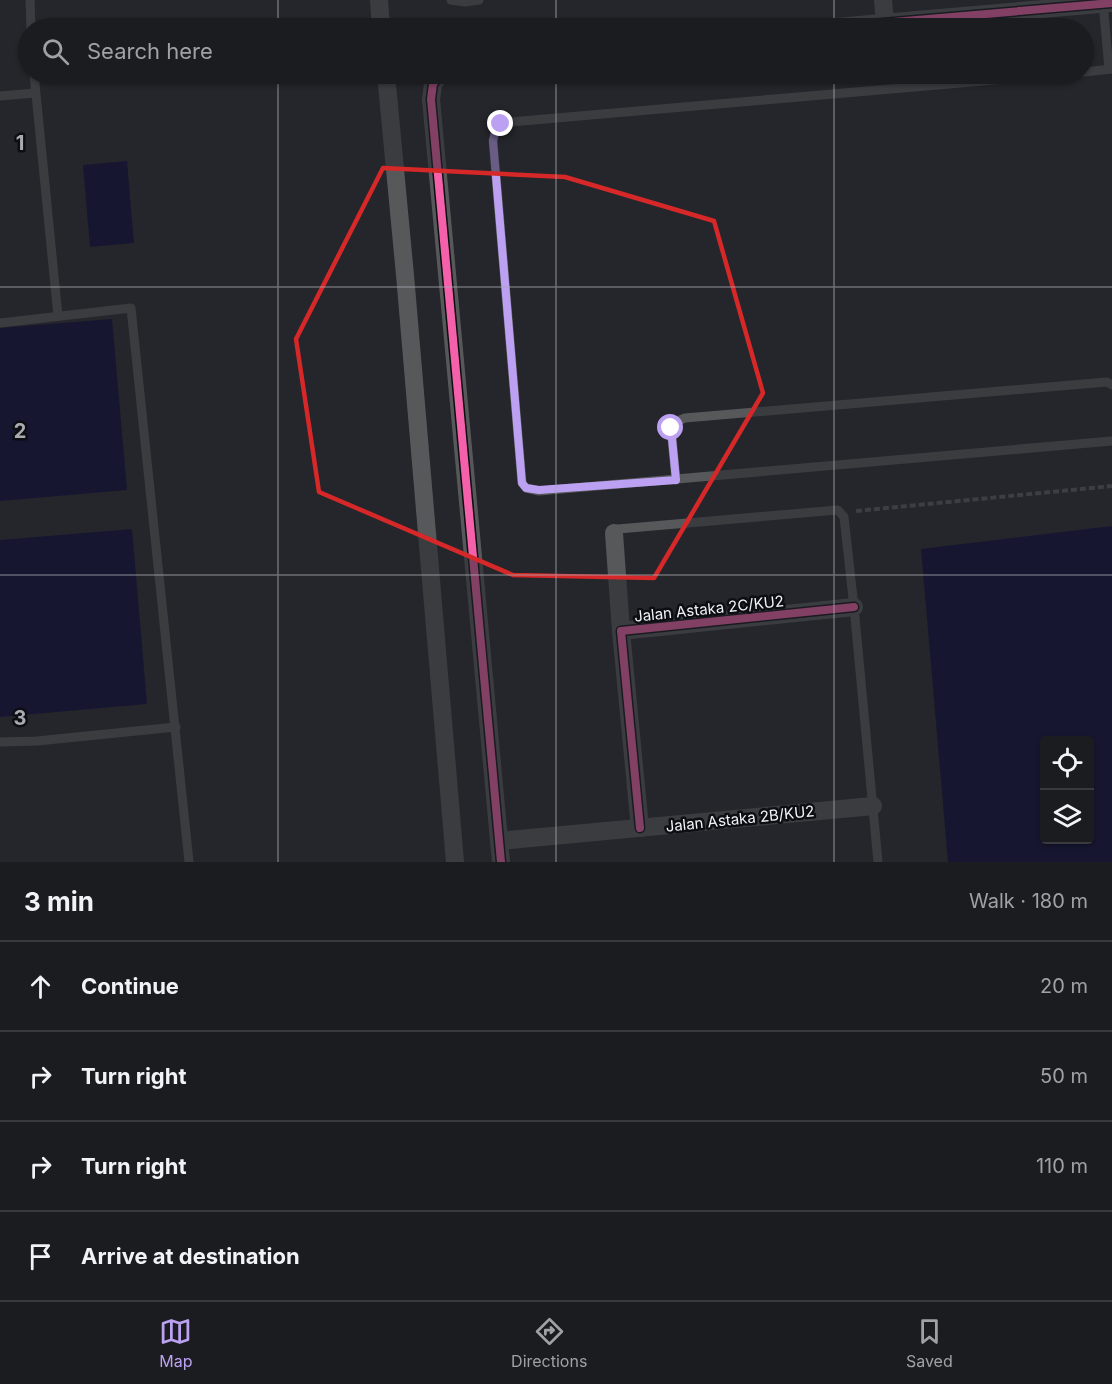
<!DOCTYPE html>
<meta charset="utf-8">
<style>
body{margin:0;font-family:Inter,sans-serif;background:#28292d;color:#f1f3f6}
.controls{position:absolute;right:18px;bottom:18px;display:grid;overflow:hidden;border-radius:6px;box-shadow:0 2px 4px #0004}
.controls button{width:54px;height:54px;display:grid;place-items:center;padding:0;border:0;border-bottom:2px solid #393a3e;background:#1b1c20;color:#f1f3f6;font:30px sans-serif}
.stop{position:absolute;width:18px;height:18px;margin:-14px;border:4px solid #bca0f2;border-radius:50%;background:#fff}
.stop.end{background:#bca0f2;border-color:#fff;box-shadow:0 2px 6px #0008}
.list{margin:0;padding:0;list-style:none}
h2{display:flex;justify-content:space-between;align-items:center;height:78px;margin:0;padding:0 24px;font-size:26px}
h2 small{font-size:20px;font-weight:400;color:#a0a1a5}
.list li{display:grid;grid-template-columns:39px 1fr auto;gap:18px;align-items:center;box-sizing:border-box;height:90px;padding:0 24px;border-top:2px solid #393a3e}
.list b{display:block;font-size:22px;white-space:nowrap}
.list em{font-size:20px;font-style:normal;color:#a0a1a5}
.icon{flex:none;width:33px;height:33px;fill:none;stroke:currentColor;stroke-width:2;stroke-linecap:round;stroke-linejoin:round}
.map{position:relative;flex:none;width:1112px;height:862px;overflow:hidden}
.search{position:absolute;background:#1b1c20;box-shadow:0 2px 4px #0004;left:18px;right:18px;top:18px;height:66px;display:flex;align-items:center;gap:15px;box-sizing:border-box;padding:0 21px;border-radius:33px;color:#a0a1a5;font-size:22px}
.sheet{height:438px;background:#1b1c20}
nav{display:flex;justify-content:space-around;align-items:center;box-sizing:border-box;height:84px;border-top:2px solid #393a3e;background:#1b1c20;font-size:16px;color:#a0a1a5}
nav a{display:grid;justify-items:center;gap:3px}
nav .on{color:#bca0f2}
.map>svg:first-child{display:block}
</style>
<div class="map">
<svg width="1112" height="862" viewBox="0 0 1112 862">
<rect width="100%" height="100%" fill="#24262b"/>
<g fill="#060437" fill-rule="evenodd">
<path d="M127,161L134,243L90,247L83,165Z"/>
<path d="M112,319L127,490L0,501V328Z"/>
<path d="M1112,526V862H948L921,549ZM1090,740V840H1044V740Z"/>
<path d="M132,529L147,704L0,717V540Z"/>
</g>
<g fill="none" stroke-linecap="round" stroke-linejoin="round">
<path stroke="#5b5c5f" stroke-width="4" stroke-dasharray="6 3" stroke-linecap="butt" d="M856,511L1112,486"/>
<g stroke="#56585a" stroke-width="9">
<path d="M30,0L31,28"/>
<path d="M451,0L465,2L479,0"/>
<path d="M1103,3L1109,69"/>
<path d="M1084,72L1112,69"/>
<path d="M34,74L58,316"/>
<path d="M1063,74L510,122L496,128L493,141L522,483L526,488L539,491L1112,441"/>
<path d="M0,96L35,93"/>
<path d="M0,323L131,308L189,862"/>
<path d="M676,480L671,428L673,423L685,418L1107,382L1112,385"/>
<path d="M614,533L618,529L838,510L844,517L854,607L878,862"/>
<path d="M0,742L37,741L176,727"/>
</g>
<g stroke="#56585a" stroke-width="18">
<path d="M379,0L381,28"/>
<path d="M883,0L885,22"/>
<path d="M824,28L1112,3"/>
<path d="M386,74L405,275L455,862"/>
<path d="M441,74L433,84L431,99L501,862"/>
<path d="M614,533L621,631"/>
<path d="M640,828L621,631L854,607"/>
<path d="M499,841L873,806"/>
</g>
<g stroke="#0c0e12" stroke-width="11">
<g id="cycleway">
<path d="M824,28L1112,3"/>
<path d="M441,74L433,84L431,99L501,862"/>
<path d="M640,828L621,631L854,607"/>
</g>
</g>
<use href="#cycleway" stroke="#f560ab" stroke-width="8"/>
</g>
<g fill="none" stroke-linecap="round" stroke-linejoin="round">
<path stroke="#bca0f2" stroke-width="8" d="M501,124L496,128L493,141L522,483L526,488L539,490L676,480L671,428"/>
</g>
<path d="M0 0H1112V862H0ZM383,168L565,177L714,221L763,393L654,578L513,575L319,492L296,339Z" fill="#24262b" fill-opacity=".55" fill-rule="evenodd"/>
<path fill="none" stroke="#d62828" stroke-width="4.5" stroke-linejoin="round" d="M383,168L565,177L714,221L763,393L654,578L513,575L319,492L296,339Z"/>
<path fill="none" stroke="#a9abb2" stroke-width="1.5" stroke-opacity="0.55" d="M278,0V28M556,0V28M834,0V28M278,74V862M556,74V862M834,74V862M0,287H1112M0,575H1112"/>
<g text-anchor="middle" stroke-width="5" stroke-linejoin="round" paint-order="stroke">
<g font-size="15" fill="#f0f3fa" stroke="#0c0e12">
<text transform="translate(709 609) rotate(-6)" y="5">Jalan Astaka 2C/KU2</text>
<text transform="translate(740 819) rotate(-6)" y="5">Jalan Astaka 2B/KU2</text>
</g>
</g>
<g font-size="20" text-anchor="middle" font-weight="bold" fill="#a9abb2" stroke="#0c0e12" stroke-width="5" stroke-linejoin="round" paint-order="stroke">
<text x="20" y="150">1</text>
<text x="20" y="438">2</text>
<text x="20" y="725">3</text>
</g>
</svg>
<div class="controls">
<button><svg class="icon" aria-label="locate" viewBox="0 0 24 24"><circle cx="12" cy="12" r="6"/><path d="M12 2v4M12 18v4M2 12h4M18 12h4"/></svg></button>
<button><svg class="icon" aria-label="layers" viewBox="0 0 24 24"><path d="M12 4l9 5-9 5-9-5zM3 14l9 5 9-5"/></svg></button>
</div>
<div class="stop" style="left:671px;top:428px"></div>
<div class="stop end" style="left:501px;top:124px"></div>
<div class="search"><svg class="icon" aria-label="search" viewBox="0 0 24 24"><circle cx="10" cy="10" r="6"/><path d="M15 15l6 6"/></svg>Search here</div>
</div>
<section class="sheet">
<h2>3 min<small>Walk · 180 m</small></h2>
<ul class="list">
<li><svg class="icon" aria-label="ahead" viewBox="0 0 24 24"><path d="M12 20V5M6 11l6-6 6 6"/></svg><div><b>Continue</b></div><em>20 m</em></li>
<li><svg class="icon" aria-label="right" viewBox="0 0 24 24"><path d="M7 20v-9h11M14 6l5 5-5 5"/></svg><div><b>Turn right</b></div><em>50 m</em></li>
<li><svg class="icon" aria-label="right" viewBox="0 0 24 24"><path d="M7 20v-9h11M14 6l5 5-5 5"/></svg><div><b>Turn right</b></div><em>110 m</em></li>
<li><svg class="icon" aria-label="arrive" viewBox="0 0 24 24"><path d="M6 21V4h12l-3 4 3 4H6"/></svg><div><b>Arrive at destination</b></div></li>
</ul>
</section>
<nav>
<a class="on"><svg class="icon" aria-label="map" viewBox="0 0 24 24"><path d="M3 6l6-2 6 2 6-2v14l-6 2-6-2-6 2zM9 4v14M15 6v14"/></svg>Map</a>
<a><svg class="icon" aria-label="directions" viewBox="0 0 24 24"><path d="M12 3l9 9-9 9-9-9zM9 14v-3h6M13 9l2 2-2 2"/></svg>Directions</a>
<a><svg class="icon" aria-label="saved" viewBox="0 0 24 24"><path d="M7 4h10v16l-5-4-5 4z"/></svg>Saved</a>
</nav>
